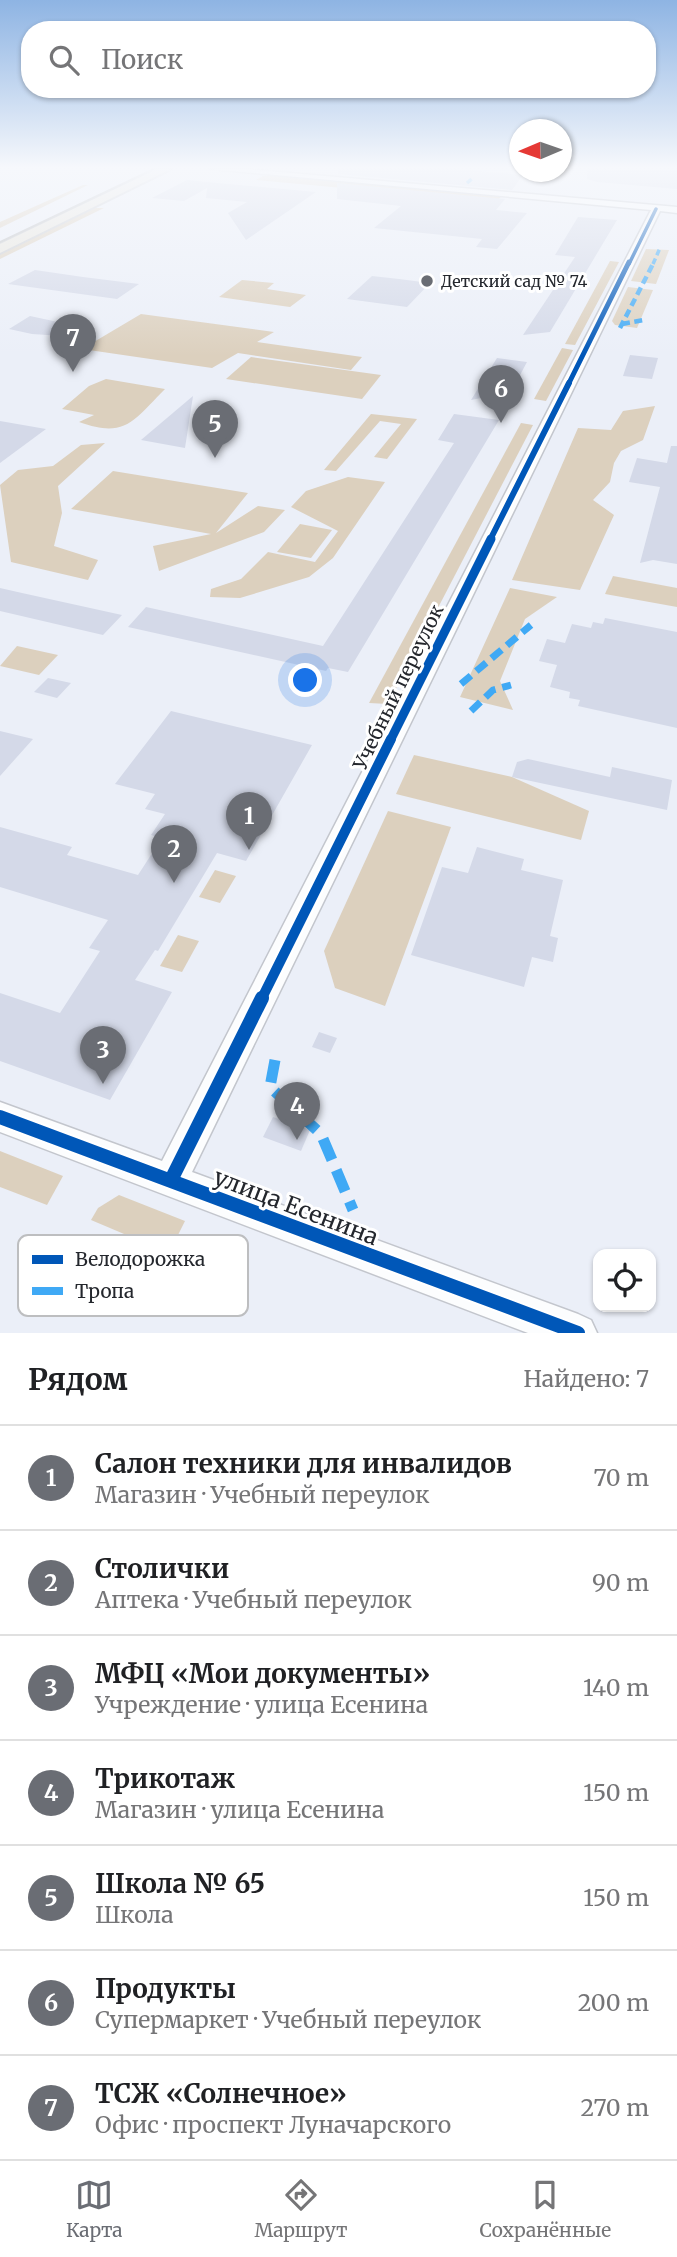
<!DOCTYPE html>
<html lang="ru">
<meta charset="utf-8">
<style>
body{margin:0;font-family:Merriweather,serif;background:#f6f6f6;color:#202124}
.controls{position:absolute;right:21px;bottom:21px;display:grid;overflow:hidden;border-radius:14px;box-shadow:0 2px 5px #0004}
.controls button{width:63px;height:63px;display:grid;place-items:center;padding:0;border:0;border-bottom:2px solid #e0e0e0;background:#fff;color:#202124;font:35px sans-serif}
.compass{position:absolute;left:509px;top:119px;width:63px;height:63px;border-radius:50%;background:#fff;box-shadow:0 2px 5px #0004;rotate:268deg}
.you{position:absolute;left:306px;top:681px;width:24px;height:24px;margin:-18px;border:5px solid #fff;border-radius:50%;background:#1a73e8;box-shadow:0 0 0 10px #1a73e833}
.badge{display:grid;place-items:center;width:46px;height:46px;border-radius:50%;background:#6a6d74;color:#fff;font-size:23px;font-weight:700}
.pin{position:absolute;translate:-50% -58px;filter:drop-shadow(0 2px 4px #0008)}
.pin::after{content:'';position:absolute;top:37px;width:24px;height:21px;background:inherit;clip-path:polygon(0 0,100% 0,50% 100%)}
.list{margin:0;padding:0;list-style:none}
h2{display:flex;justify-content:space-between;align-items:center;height:91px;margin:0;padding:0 28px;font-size:30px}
h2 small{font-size:23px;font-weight:400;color:#757577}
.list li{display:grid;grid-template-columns:46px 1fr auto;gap:21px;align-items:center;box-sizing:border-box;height:105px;padding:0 28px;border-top:2px solid #e0e0e0}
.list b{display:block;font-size:26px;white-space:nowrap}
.list p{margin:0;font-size:23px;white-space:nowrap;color:#757577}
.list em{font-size:23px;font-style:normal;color:#757577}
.icon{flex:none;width:38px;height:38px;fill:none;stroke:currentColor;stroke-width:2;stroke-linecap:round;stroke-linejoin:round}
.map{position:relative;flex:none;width:677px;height:1333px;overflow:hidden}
.search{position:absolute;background:#fff;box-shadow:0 2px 5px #0004;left:21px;right:21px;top:21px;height:77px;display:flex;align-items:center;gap:18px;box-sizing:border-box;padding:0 24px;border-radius:28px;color:#757577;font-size:26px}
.sheet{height:826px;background:#fff}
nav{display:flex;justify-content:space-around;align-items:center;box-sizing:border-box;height:98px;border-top:2px solid #e0e0e0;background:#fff;font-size:19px;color:#757577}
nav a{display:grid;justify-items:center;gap:4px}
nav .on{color:#6a6d74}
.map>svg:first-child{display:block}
</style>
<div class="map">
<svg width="677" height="1333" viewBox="0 0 677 1333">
<rect width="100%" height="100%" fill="#ebeff8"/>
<g fill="#dcd0be">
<path d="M263,176H277L501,197L495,202L256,180Z"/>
<path d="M83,185H88L0,228V222Z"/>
<path d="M95,208H104L0,259V254Z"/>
<path d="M646,249L669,250L656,284L631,281Z"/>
<path d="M610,261L619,262L575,345L565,344Z"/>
<path d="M242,280L274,283L267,289L306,295L290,307L219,297Z"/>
<path d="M628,287L653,290L637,328L615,325L612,321Z"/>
<path d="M141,314L274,332L257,342L362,357L351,370L238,353L212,368L82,349Z"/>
<path d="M562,348L573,350L546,401L534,399Z"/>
<path d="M251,357L381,375L362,399L226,379Z"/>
<path d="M106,379L165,389C134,420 126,439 79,422L94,415L62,409L89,386Z"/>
<path d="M655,406L643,440L621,451L614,463L610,482L593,500L614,515L580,590L512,580L578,428L611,430L623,411Z"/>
<path d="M371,414L417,419L387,459L374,457L401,424L380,421L336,471L324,470Z"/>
<path d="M521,423L533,425L388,704L369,703Z"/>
<path d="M105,443L58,486L62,513L54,546L98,560L88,580L11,562L0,485L18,470L53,466L81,445Z"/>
<path d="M113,471L248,493L216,533L258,506L285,510L264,532L159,571L153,546L211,534L71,509Z"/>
<path d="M348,477L385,482L333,558L309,577L240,598L210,597L211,589L241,579L268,552L315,562L338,531L291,507L306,491Z"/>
<path d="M300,524L332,530L311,558L277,552Z"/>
<path d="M613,576L677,588V607L605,594Z"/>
<path d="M510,588L557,597L525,619L500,681L513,710L460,697Z"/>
<path d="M17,646L58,655L39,675L0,666Z"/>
<path d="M414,755L512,777L589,811L581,840L396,794Z"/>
<path d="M388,811L451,827L385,1006L335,988L324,951Z"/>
<path d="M215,870L236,876L220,903L199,897Z"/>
<path d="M178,935L199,941L182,972L160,966Z"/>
<path d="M0,1151L63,1176L47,1205L0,1187Z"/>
<path d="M119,1195L185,1221L169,1253L91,1220L98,1208Z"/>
</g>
<g fill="#d4d9e8">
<path d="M338,169H455L523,175L512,190L338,174Z"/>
<path d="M587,169L677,171V189L597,182L587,179Z"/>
<path d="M187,180L217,183L316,192L246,240L228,213L247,202L206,198L207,188L184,201L152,198Z"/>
<path d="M337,183L505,199L496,210L527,213L497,249L476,247L482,239L374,228L401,206L337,199Z"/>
<path d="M578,217L617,220L550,332L523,335L575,257L555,255Z"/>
<path d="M35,270L83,277L139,284L117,299L8,284Z"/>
<path d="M372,276L399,279L430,283L407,307L347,299Z"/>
<path d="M30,316L81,327L79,337L32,334L9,329Z"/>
<path d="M630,355L658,358L652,379L623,376Z"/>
<path d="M497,358L527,362L511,392L471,400Z"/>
<path d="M193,396L185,448L141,440Z"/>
<path d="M454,414L499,420L348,672L328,668L326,671L128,627L146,607L323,646L454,443L438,440Z"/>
<path d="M0,421L46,429L0,463Z"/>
<path d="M671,446H677V564L653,560L640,563L660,487L629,482L637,458L667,463Z"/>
<path d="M0,588L22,593L122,615L103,635L0,611Z"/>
<path d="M605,618L677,632V728L578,706L580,700L569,698L570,692L550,687L557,665L539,661L547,639L565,643L572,624L591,628L593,622L603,624Z"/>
<path d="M48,678L71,683L57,698L34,692Z"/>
<path d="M171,711L312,745L246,861L217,853L158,951L155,950L135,980L172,992L110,1100L0,1061V993L60,1013L100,951L89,948L108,920L0,887V827L72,847L67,855L138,875L162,838L151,835L165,814L145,809L155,794L115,784Z"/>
<path d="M0,731L33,739L0,776Z"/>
<path d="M528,759L610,777L612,767L672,780L667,810L512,777L517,762Z"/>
<path d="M477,847L524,859L521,870L563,880L550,936L558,938L553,962L532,957L524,987L411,955L442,867L468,873Z"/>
<path d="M319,1032L337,1038L330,1053L312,1047Z"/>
<path d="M273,1117L310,1130L301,1151L263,1137Z"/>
</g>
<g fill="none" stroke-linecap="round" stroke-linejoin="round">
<g stroke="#c3c6cd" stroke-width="3">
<path id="minor" d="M211,169H246L677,207V213L660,211L192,1172L578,1314L591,1320L597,1333H528L0,1132V1102L162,1161L651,210Z"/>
</g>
<g stroke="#c8cace" stroke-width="4">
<path id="major" d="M157,169H171L0,253V244Z"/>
</g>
<use href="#minor" fill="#fcfdfe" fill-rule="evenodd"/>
<use href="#major" fill="#e8e5dc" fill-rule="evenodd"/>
<path stroke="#bcbec0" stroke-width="2" d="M0,242L154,169"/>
<g stroke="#3fa9f5" stroke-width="3.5" stroke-dasharray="6 3.5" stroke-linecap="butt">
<path d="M467,183L474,177"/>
<path d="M653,264L660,248"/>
</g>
<g stroke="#3fa9f5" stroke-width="4.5" stroke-dasharray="8 4.5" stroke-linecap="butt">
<path d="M622,324L644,320"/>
<path d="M620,328L654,262"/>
</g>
<g stroke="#3fa9f5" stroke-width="7" stroke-dasharray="13 7" stroke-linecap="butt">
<path d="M461,684L531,625"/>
<path d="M471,711L493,690L511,685"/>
</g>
<path stroke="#3fa9f5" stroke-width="11" stroke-dasharray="23 11" stroke-linecap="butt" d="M275,1060L270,1087L321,1134L353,1210"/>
<g stroke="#fff" stroke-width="5">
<path id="cycleway-far5" d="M629,264L656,209"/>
</g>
<g stroke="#fff" stroke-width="8">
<path id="cycleway-far4" d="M568,385L629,262"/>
</g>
<g stroke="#fff" stroke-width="10">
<path id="cycleway-far3" d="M490,540L569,383"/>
</g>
<g stroke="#fff" stroke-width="13">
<path id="cycleway-far2" d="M390,741L491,539"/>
</g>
<g stroke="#fff" stroke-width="15">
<path id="cycleway-far1" d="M261,1000L391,739"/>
</g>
<g stroke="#fff" stroke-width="18">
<g id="cycleway">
<path d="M0,1117L578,1333"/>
<path d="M171,1180L262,998"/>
</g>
</g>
<use href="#cycleway-far5" stroke="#0057b8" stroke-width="3.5"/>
<use href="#cycleway-far4" stroke="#0057b8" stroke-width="5"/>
<use href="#cycleway-far3" stroke="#0057b8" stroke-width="6"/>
<use href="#cycleway-far2" stroke="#0057b8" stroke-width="9"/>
<use href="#cycleway-far1" stroke="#0057b8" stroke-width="10"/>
<use href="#cycleway" stroke="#0057b8" stroke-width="14"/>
</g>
<linearGradient id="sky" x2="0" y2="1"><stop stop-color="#8eb4e3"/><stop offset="0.47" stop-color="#f6f8fc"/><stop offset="1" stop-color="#f6f8fc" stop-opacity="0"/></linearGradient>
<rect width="677" height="356" fill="url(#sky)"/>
<circle fill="#6a6d74" stroke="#fff" stroke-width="2.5" cx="427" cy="281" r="7"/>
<g text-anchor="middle" stroke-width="6" stroke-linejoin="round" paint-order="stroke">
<g font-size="16" fill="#24272d" stroke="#fff" text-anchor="start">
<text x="441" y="287">Детский сад № 74</text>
</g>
<g font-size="19" fill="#24272d" stroke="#fff">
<text transform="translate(398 687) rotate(-64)" y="7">Учебный переулок</text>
</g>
<g font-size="23" fill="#24272d" stroke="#fff">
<text transform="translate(296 1207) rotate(21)" y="8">улица Есенина</text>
</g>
</g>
<rect x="18" y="1235" width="230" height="81" rx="10" fill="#fff" stroke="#bdbec0" stroke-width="2"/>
<rect x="32" y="1255" width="31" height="9" fill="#0057b8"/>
<rect x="32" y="1287" width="31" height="8" fill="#3fa9f5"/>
<g font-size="19" fill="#24272d">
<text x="75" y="1266">Велодорожка</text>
<text x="75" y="1298">Тропа</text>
</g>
</svg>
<div class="controls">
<button><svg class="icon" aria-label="locate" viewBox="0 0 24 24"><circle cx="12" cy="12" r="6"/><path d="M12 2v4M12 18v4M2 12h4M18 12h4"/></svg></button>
</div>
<svg class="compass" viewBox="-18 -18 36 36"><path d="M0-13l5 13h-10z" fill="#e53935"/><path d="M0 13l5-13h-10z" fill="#757577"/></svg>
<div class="you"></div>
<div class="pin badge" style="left:249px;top:850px">1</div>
<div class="pin badge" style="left:174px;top:883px">2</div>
<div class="pin badge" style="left:103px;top:1084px">3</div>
<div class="pin badge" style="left:297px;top:1140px">4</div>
<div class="pin badge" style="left:215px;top:458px">5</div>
<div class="pin badge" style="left:501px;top:423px">6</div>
<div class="pin badge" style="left:73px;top:372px">7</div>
<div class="search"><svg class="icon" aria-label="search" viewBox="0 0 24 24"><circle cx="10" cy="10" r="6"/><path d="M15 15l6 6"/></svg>Поиск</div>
</div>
<section class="sheet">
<h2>Рядом<small>Найдено: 7</small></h2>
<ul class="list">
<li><span class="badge">1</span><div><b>Салон техники для инвалидов</b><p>Магазин · Учебный переулок</p></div><em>70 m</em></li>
<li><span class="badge">2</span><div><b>Столички</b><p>Аптека · Учебный переулок</p></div><em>90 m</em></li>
<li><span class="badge">3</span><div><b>МФЦ «Мои документы»</b><p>Учреждение · улица Есенина</p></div><em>140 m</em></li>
<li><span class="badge">4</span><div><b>Трикотаж</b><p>Магазин · улица Есенина</p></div><em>150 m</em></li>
<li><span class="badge">5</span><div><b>Школа № 65</b><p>Школа</p></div><em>150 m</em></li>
<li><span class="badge">6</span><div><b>Продукты</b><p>Супермаркет · Учебный переулок</p></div><em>200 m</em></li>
<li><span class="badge">7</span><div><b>ТСЖ «Солнечное»</b><p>Офис · проспект Луначарского</p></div><em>270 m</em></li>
</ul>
</section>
<nav>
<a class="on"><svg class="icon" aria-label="map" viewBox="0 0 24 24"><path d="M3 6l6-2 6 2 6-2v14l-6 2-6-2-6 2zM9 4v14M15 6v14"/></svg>Карта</a>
<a><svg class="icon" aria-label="directions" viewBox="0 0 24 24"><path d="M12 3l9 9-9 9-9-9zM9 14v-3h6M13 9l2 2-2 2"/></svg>Маршрут</a>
<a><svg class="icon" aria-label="saved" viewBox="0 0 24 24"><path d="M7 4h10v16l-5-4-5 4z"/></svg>Сохранённые</a>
</nav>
